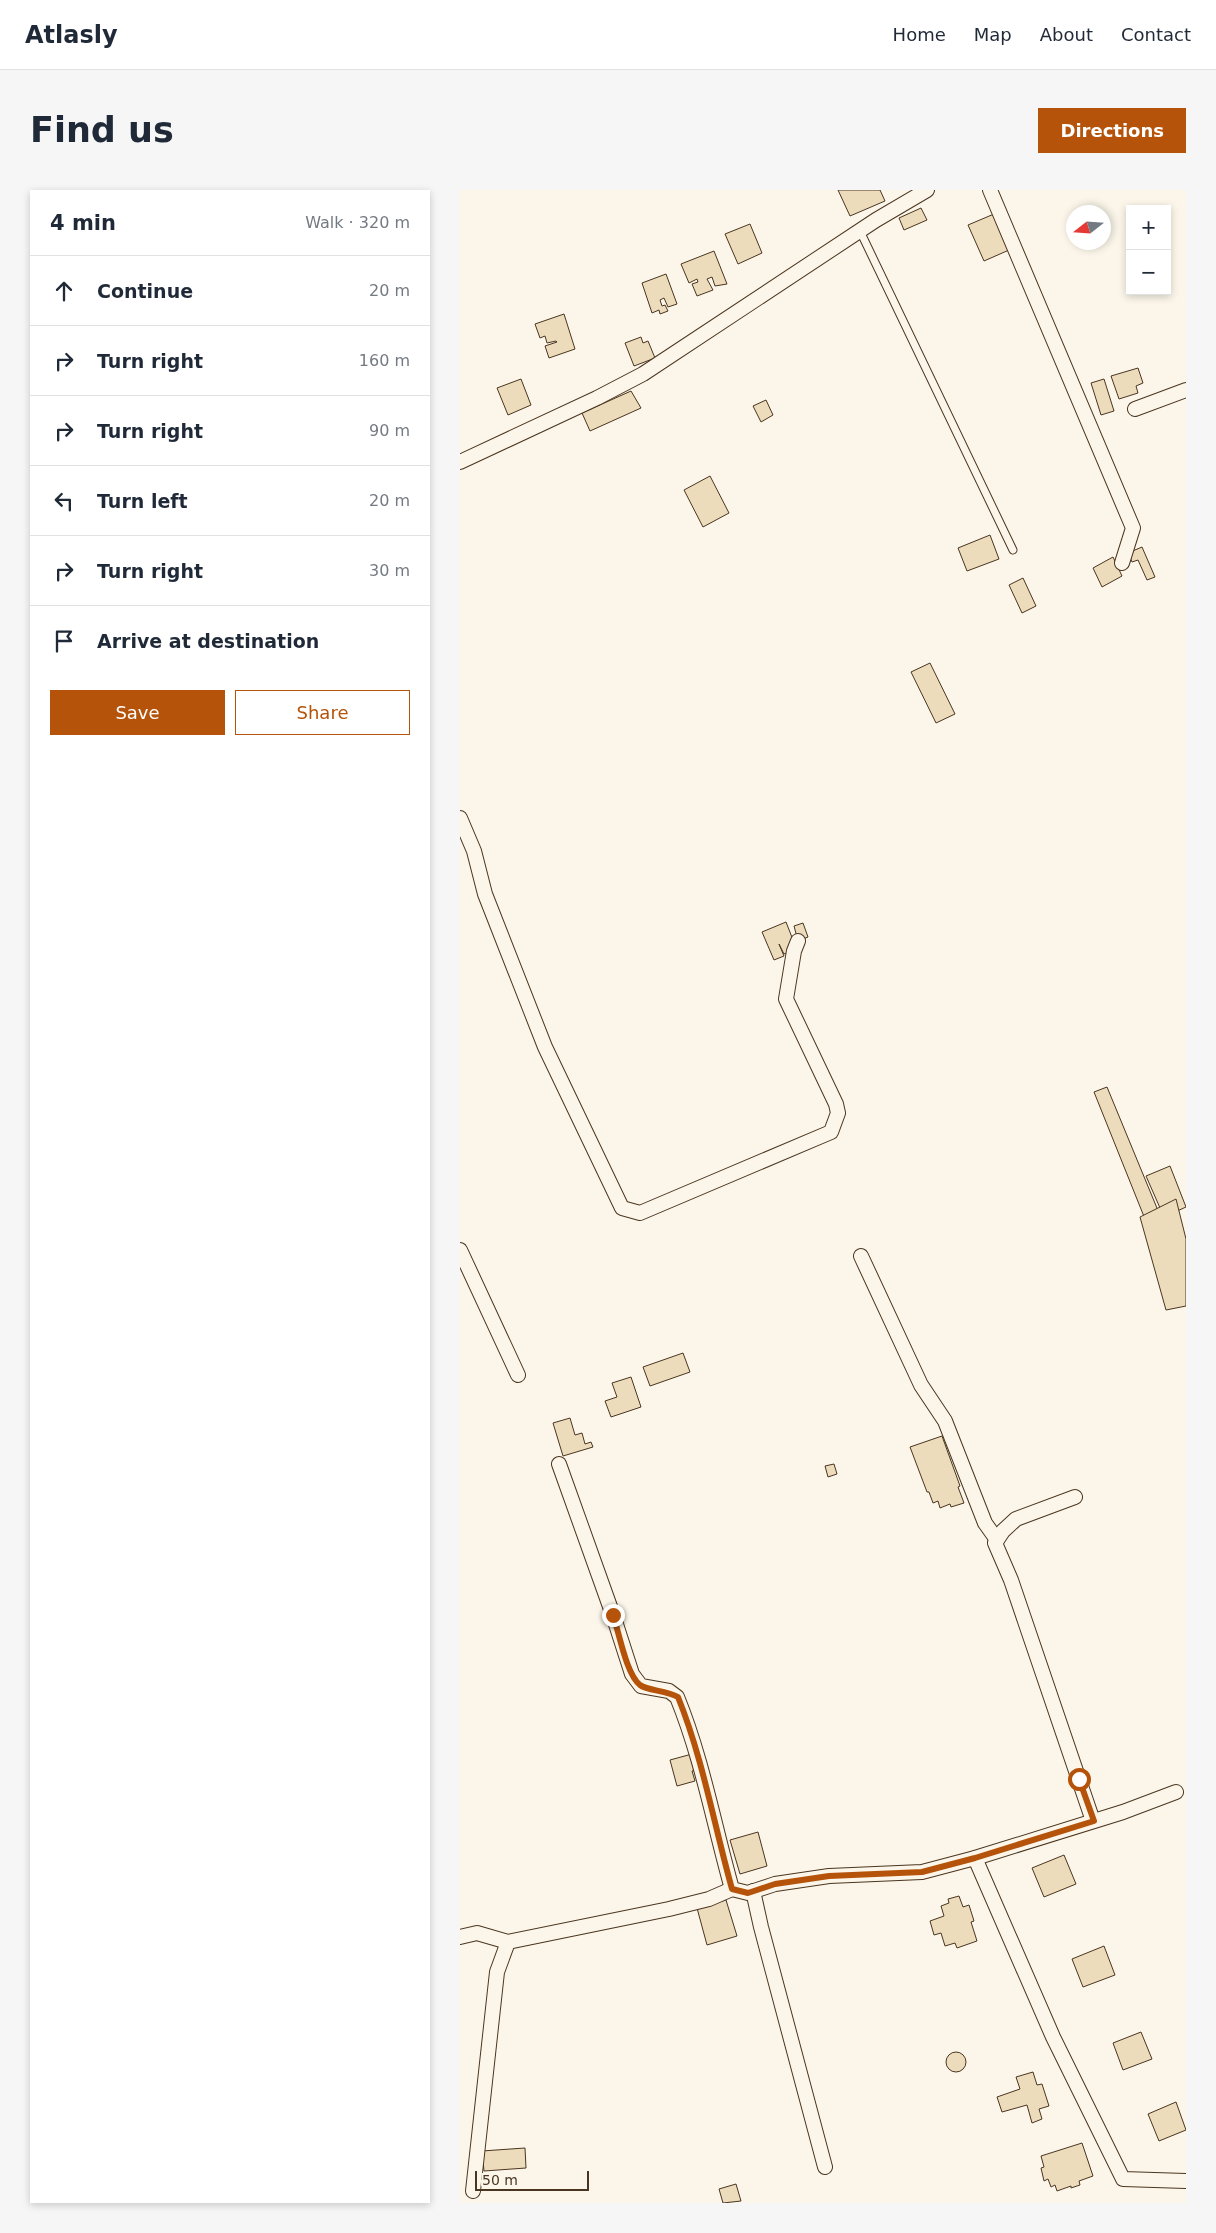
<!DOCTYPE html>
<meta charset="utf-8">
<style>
body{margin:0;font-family:"DejaVu Sans",sans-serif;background:#f6f6f7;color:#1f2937}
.controls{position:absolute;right:15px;top:15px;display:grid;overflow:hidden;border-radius:0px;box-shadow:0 2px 8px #0003}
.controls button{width:45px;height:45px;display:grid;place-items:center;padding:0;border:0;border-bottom:1px solid #e0e1e3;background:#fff;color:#1f2937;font:25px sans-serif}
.compass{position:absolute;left:606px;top:15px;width:45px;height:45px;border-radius:50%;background:#fff;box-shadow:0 2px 8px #0003;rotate:253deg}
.scale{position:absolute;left:15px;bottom:12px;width:114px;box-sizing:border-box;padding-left:5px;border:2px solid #4a3520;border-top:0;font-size:14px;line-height:18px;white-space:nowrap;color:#4a3520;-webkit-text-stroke:4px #fbf6e9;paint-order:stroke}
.stop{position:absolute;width:15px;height:15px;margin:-11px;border:4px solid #b45309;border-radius:50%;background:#fff}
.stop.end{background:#b45309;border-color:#fff;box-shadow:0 1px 5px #0008}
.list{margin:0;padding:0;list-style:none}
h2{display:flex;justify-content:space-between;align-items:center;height:65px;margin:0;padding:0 20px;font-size:21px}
h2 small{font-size:16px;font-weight:400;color:#747a83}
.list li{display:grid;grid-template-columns:32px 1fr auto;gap:15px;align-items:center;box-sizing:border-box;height:70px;padding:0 20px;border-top:1px solid #e0e1e3}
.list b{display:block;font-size:19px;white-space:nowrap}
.list em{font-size:16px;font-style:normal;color:#747a83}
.actions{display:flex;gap:10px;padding:15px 20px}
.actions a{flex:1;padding:11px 0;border:1px solid #b45309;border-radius:0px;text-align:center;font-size:18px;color:#b45309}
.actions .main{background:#b45309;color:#fff}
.icon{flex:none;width:28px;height:28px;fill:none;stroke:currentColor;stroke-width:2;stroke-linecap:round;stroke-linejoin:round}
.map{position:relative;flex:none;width:726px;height:2013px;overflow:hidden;border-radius:0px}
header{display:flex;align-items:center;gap:30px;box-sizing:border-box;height:70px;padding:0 25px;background:#fff;border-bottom:1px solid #e0e1e3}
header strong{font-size:24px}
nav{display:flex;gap:28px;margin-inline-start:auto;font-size:18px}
.intro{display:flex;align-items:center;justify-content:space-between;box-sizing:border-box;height:120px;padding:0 30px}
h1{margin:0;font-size:35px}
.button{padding:12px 22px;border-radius:0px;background:#b45309;color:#fff;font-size:18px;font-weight:700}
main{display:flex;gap:30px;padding:0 30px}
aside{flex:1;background:#fff;border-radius:0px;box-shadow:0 2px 8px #0003}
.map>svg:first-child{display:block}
</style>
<header>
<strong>Atlasly</strong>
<nav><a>Home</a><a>Map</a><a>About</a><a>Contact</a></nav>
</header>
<div class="intro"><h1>Find us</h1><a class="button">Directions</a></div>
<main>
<aside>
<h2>4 min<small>Walk · 320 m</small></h2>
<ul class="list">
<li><svg class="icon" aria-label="ahead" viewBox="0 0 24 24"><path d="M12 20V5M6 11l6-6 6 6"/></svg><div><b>Continue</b></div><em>20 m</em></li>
<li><svg class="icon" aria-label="right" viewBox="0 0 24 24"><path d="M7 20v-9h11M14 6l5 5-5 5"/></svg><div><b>Turn right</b></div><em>160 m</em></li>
<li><svg class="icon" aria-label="right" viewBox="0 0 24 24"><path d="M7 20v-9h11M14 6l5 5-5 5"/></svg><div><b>Turn right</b></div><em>90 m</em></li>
<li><svg class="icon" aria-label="left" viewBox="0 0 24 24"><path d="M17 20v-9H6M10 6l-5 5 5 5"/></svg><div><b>Turn left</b></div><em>20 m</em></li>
<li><svg class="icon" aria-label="right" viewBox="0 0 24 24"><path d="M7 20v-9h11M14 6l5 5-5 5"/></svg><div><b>Turn right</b></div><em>30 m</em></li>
<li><svg class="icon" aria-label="arrive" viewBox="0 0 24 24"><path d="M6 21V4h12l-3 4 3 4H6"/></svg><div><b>Arrive at destination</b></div></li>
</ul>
<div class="actions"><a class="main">Save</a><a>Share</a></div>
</aside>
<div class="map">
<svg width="726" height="2013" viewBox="0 0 726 2013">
<rect width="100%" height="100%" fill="#fbf6e9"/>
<g fill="#ecdcbc" stroke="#4a3520">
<path d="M378,0H420L425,11L390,26Z"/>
<path d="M461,18L467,30L444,40L439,28Z"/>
<path d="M534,24L549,60L524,71L508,35Z"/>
<path d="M290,34L302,63L278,74L265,44Z"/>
<path d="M254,61L267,94L255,96L252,87L247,89L253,100L237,106L232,94L238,92L237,89L229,93L221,74Z"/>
<path d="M206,84L217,114L208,117L204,108L200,110L202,116L205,115L208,121L200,124L199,120L192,123L182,93Z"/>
<path d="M104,124L115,159L89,168L85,156L97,152L96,151L87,153L85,146L80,148L75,134Z"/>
<path d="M181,147L183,153L188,151L195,168L174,176L165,153Z"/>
<path d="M678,178L683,193L676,196L678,203L659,209L651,186Z"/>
<path d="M61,189L71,215L48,225L37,198Z"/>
<path d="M644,189L654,221L641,225L631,193Z"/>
<path d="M171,201L181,218L130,241L122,223Z"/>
<path d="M306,210L313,225L301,232L293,216Z"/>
<path d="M250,286L269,323L243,337L224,300Z"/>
<path d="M530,345L539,369L507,381L498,358Z"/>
<path d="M682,357L695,387L687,390L678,370L672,372L668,363Z"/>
<path d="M653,367L662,386L642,397L633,378Z"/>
<path d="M563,388L576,416L562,423L549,395Z"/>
<path d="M470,473L495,524L476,533L451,482Z"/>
<path d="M326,732L335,755L332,761L324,764L319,754L324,766L314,770L302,742Z"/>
<path d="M343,733L348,747L338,751L334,736Z"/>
<path d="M647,897L699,1023L685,1029L634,902Z"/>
<path d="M710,976L726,1017L704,1027L686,986Z"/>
<path d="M716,1009L726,1049V1116L706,1120L680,1027Z"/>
<path d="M223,1163L230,1182L190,1196L183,1177Z"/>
<path d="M171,1187L181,1217L151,1227L145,1211L157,1207L152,1193Z"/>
<path d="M110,1228L115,1245L122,1243L125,1254L131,1252L133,1257L103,1266L93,1233Z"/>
<path d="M482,1246L500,1296L498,1297L504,1313L491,1317L490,1314L480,1318L478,1311L473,1313L469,1302H467L450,1257Z"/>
<path d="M374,1274L377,1284L368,1287L365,1276Z"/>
<path d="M232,1564L236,1580L232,1581L235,1591L217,1596L210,1570Z"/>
<path d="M298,1642L307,1676L280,1684L270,1650Z"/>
<path d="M604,1665L616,1694L584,1707L572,1678Z"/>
<path d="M499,1706L503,1717L509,1715L514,1731L511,1732L517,1751L497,1758L495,1753L485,1756L481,1743L474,1745L470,1731L484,1726L481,1716L489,1713L488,1709Z"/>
<path d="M266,1710L277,1746L247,1755L237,1718Z"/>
<path d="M644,1756L655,1785L623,1797L612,1769Z"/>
<path d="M681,1842L692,1869L663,1880L653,1853Z"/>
<circle cx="496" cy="1872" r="10"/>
<path d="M573,1882L577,1895L582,1894L589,1916L579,1919L582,1929L572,1933L567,1915L542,1922L537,1907L560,1899L556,1887Z"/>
<path d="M716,1912L726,1940L699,1951L688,1924Z"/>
<path d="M622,1953L633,1986L619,1991L620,1995L611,1998V1996L597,2001L595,1995L591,1997L588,1989L584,1991L581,1978L584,1977L581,1966Z"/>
<path d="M65,1958L66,1978L24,1981L22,1961Z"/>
<path d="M276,1994L281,2011L263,2013L259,1999Z"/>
</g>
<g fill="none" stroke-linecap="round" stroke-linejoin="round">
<g stroke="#4a3520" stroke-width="9">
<path id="lane" d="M400,41L553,360"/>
</g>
<g stroke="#4a3520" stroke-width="16">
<g id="street">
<path d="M530,0L673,338L662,373"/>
<path d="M675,219L726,200"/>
<path d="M0,272L137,208L183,184L416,30L467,0"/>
<path d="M0,628L14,661L25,704L85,857L162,1018L180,1023L371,942L378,923L376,914L326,809L334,761L338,751"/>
<path d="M0,1060L58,1185"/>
<path d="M401,1066L461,1195L485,1231L525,1333L537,1350"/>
<path d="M99,1274L153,1425L172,1484L181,1496L209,1501L217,1507C242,1568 254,1635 272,1699L288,1703L315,1694L369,1686L462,1682L515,1668L663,1622L716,1602"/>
<path d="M615,1307L556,1329L543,1341L535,1353L551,1390L633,1631"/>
<path d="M515,1668L593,1847L663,1989L726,1991"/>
<path d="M293,1701L301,1737L365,1977"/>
<path d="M0,1747L17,1743L48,1752L209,1719L249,1709L272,1699"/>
<path d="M13,2001L37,1782L48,1752"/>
</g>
</g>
<use href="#lane" stroke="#fbf6e9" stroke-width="7"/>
<use href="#street" stroke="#fbf6e9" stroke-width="14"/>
</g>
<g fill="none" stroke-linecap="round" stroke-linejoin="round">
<path stroke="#b45309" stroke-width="6" d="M153,1425C159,1442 166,1484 180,1495C188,1501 206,1500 218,1507C243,1569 254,1635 272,1699L288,1703L315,1694L369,1686L462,1682L515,1668L634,1631L619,1589"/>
</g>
</svg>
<div class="controls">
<button>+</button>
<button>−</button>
</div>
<svg class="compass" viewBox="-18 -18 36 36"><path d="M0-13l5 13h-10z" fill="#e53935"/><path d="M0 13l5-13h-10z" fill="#747a83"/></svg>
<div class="scale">50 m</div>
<div class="stop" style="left:619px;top:1589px"></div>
<div class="stop end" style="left:153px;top:1425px"></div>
</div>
</main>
